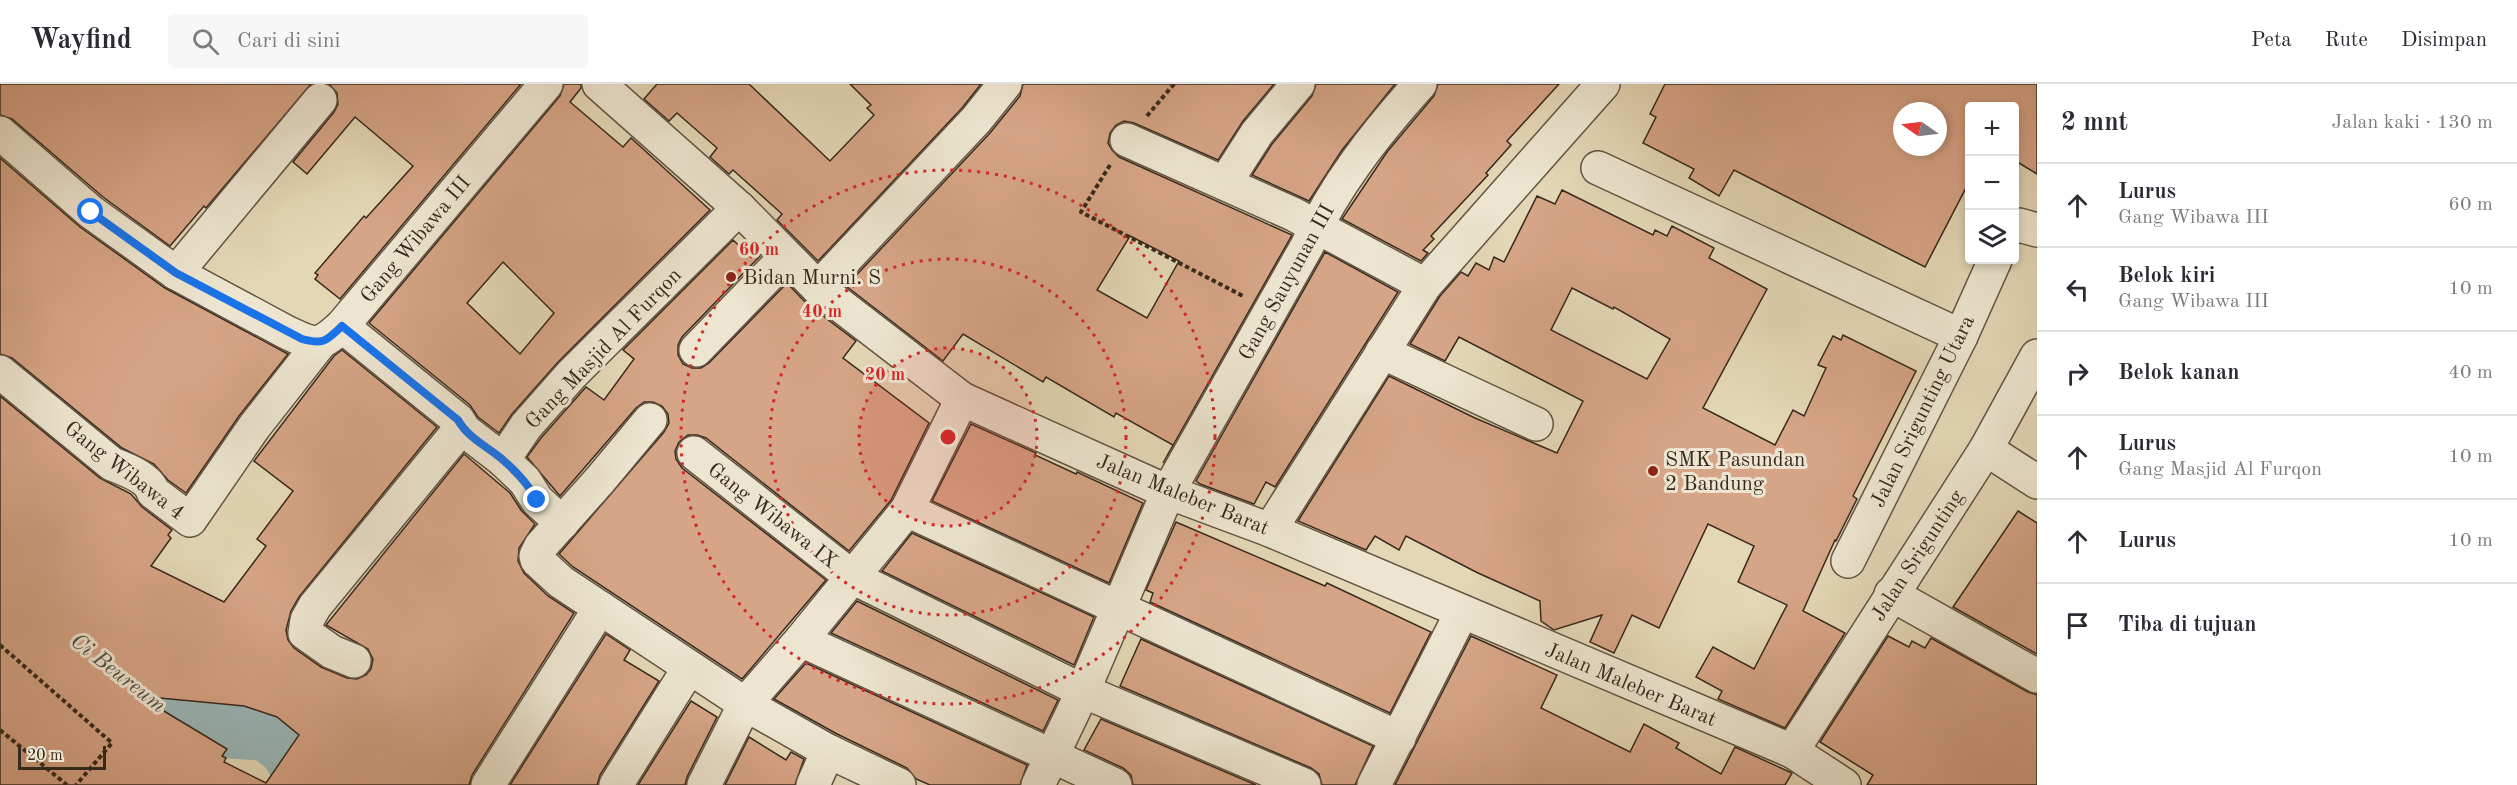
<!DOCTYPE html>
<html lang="id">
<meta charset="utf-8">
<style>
body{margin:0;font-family:"Old Standard TT",serif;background:#f7f7f7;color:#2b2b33}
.controls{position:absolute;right:18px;top:18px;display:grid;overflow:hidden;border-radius:6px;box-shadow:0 3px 9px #0003}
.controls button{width:54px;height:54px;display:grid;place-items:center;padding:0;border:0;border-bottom:2px solid #e1e1e2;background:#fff;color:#2b2b33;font:30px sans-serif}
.compass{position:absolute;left:1893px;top:18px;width:54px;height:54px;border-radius:50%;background:#fff;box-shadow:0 3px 9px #0003;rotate:284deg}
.scale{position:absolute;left:18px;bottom:15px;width:88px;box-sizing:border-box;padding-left:6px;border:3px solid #37291c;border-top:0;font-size:16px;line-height:21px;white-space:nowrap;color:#37291c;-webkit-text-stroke:4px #ede5d0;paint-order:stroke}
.stop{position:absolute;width:18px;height:18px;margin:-14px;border:4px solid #1a73e8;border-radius:50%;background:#fff}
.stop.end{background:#1a73e8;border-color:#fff;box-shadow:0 2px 6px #0008}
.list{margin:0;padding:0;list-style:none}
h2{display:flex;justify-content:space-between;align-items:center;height:78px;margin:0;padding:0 24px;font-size:26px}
h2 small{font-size:20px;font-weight:400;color:#7c7c81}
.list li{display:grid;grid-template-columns:39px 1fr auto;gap:18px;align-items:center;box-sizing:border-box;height:84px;padding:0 24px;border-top:2px solid #e1e1e2}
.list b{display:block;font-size:22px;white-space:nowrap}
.list p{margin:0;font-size:20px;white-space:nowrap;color:#7c7c81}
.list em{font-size:20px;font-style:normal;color:#7c7c81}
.icon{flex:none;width:33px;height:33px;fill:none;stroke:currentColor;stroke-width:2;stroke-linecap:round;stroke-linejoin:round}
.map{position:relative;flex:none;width:2037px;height:701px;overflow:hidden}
header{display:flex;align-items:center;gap:36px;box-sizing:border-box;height:84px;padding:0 30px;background:#fff;border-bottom:2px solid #e1e1e2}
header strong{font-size:28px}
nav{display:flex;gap:33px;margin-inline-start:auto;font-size:21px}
.search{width:420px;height:54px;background:#f7f7f7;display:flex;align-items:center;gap:15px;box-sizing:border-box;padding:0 21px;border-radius:6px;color:#7c7c81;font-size:22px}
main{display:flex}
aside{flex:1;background:#fff}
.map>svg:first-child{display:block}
</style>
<header>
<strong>Wayfind</strong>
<div class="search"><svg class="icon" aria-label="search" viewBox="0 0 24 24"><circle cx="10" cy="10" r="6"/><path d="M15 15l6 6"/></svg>Cari di sini</div>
<nav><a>Peta</a><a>Rute</a><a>Disimpan</a></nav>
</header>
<main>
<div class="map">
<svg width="2037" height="701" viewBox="0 0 2037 701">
<rect width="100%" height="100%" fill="#e4d7b6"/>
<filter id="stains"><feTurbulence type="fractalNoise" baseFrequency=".00333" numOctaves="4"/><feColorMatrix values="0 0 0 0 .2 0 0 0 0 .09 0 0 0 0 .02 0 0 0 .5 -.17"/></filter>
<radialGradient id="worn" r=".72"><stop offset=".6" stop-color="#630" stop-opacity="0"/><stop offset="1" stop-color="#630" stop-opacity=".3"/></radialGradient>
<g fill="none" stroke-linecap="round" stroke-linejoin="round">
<path stroke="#9ab7b8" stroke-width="54" d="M0,484L68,549L143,611L182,635L224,647L266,650L287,666L306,701"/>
</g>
<g fill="#d6a486" stroke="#37291c" stroke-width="1.5" fill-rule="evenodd">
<path d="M0,0H311L206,124L204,122L170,162L103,113L12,35L0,31Z"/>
<path d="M329,0H521L340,215L315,195L318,191L315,189L364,132L366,134L413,82L355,33L307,90L293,78L334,28L338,20L337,9Z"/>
<path d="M564,0H581V4L570,18L623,63L631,54L710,126L558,278L512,330L499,349L478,333L470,321L369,239L560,12ZM503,178L554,229L520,270L467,219Z"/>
<path d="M657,0H749L830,77L874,31L867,24L871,21L850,0H981L962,24L818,177L777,136L782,130L733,86L729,90L710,73L717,64L677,29L669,37L644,15Z"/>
<path d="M1023,0H1274L1243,37L1218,76L1134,39L1124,37L1116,41L1110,49L1108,59L1112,66L1119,73L1292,151L1163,379L1173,361L1116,329L1114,333L1046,293L1043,298L963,250L943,277L846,202L990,49L1020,12ZM1130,152L1179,177L1147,234L1097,206Z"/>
<path d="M1316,0H1395L1342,66L1309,117L1252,91L1272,60L1312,12Z"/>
<path d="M1438,0H1559L1507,57L1511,61L1486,89L1488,91L1431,152L1434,155L1423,166L1428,169L1421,177L1342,135L1387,68L1434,12Z"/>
<path d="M1665,0H2037V90L2014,76V22H1970V96L1925,183L1734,86L1719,112L1689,94L1694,85L1643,59L1656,33L1650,30ZM1902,27H1938V63H1902Z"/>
<path d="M0,74L80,143L165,204L288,270L239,332L186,409L168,396L154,380L122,364L12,274L0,270Z"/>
<path d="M1562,106L1653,151L1655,146L1667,152L1672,142L1714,164L1709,174L1767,205L1703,324L1775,361L1793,326L1804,332L1826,284L1818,281L1833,252L1841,256L1843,251L1916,287L1853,412L1857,415L1836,457L1835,456L1803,527L1845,549L1785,644L1718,615L1722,607L1696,593L1713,563L1754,585L1787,521L1738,498L1754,462L1708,440L1659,544L1632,531L1614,569L1590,558L1602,531L1554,546L1541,537L1540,517L1478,489L1406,452L1399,466L1375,452L1366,466L1298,437L1389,292L1475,334L1557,369L1583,317L1459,253L1445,277L1410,260L1440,212L1461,188L1468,192L1476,179L1489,186L1494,173L1504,178L1537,112L1555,120ZM1572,204L1613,225L1614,223L1670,255L1647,295L1551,246Z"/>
<path d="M733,156L747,169L752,164L760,172L682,253L678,261V271L683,280L692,284H701L709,279L787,199L806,219L856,257L843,274L929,339L891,416L849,467L706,354L697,351H688L679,358L675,367L676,375L682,384L826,496L742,595L573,483L559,470L664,348L669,339L668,330L662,322L653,318H644L636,324L560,412L527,373L541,354L586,303L604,316L634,275L623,266Z"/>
<path d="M1325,168L1398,208L1275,403L1266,398L1254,420L1200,400L1196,397Z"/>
<path d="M342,266L437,343L299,513L291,527L286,546L288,556L294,564L321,583L347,594L357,595L366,591L371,585L373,575L368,565L326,541L464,370L510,409L521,426L535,440L519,464L518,477L524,489L548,512L574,529L472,691L469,701H0V312L100,394L131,410L142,423L172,446L168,451L171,454L151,482L224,518L266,462L257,455L293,407L254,377L334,272ZM139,612L244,622L277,633L299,651L266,699L224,678L226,674L222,672L227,665Z"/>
<path d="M971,340L1036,369L1035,371L1076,390L1077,388L1143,419L1109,499L932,417Z"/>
<path d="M2018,427L2037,439V570L1953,523Z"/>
<path d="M1176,438L1325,502L1327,499L1431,548L1390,629L1150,518L1153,509L1146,506Z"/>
<path d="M912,449L1094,533L1074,581L882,487Z"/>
<path d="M857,517L1058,616L1043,647L831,549Z"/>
<path d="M606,550L630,566L624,576L659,597L600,691L597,701H510Z"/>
<path d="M1471,552L1557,591L1541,624L1630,668L1644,640L1679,659L1676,664L1721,690L1735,663L1792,689L1785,701H1395Z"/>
<path d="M1888,552L1909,563L1912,557L1925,564L1931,554L2028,608L2037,611V701H1867L1873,691L1820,658Z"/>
<path d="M1141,555L1373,662L1355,701H1322L1319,690L1311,684L1120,602Z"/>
<path d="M806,579L1027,681L1020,701H930L916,695L907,684L837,650L774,615Z"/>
<path d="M691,617L717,633L687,693L685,701H638Z"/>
<path d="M1101,635L1256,701H1133L1131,691L1123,684L1084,666Z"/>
<path d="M749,653L786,676L791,668L804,675L795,701H725Z"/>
</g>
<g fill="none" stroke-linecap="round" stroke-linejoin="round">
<g stroke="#625442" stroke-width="36">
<g id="minor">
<path d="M599,0L739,124L818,204L962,315L1168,408L1270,446L1792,667L1844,701"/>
<path d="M0,49L91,128L176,189L286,248C315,262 318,264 342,242L546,0"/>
<path d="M1127,56L1293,130L1425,201"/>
<path d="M1598,84L1961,252"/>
<path d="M1225,99L1257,49L1298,0"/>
<path d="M2014,143L2019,141L2037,146"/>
<path d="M176,189L320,16"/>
<path d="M818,204L976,36L1005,0"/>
<path d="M342,242L458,336L464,346"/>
<path d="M696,266L786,173"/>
<path d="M1382,268L1536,340"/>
<path d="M0,288L112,380C125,385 149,394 153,408L190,436L254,343L320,259"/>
<path d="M650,336L600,396L541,462L536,472L537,476L561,498L745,620L828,667L899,701"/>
<path d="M1986,365L2037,398"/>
<path d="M694,369L852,493L1083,607L1304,701"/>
<path d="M503,376L525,397L537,416L562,439"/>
<path d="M907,426L1399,654"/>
<path d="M1270,446L1425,201L1603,0"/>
<path d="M1848,477L1961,252L1995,176"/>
<path d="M1891,510L2037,592"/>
<path d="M801,556L1115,701"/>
<path d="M354,577L332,568L305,549L307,536L315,522L457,349L464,346L503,376L526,342L571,291L739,124"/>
<path d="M1792,667L1986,365L2037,272"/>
<path d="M488,701L600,524"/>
<path d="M616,701L689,584"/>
<path d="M704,701L745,620L801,556L907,426L962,315"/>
<path d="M813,701L828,667"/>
<path d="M1038,701L1083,607L1168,408L1307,162C1334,102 1376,49 1420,0"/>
<path d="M1374,701L1462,528"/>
</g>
</g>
<g stroke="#37291c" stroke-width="4" stroke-dasharray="4.5 3" stroke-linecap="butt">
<path d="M1147,32L1174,0"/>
<path d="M1110,81L1081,128L1243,212"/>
<path d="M0,561L112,659L76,701"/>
<path d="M0,646L67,701"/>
</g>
<use href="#minor" stroke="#ede5d0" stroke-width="33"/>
</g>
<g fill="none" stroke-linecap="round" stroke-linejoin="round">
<path stroke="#1a73e8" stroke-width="8" d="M91,128L176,189L302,255C324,261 326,257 342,242L458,336C468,354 488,363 503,376C517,388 528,400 537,416"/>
</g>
<circle cx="948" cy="353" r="89" fill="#d62828" fill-opacity=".12"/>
<g fill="none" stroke="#d62828" stroke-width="3" stroke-dasharray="3 6">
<circle cx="948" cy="353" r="89"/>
<circle cx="948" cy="353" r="178"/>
<circle cx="948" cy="353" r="267"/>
</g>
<g fill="#8f2418" stroke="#ede5d0" stroke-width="2">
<circle cx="731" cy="193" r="6"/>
<circle cx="1653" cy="387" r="6"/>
</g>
<g text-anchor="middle" stroke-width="6" stroke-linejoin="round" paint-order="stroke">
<g font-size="21" fill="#37291c" stroke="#ede5d0">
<text transform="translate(415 155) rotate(-50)" y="7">Gang Wibawa III</text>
<text transform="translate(1286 198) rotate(-61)" y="7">Gang Sauyunan III</text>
<text transform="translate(603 264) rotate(-46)" y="7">Gang Masjid Al Furqon</text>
<text transform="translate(1922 327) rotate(-64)" y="7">Jalan Srigunting Utara</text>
<text transform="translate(125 386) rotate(38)" y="7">Gang Wibawa 4</text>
<text transform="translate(1183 410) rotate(22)" y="7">Jalan Maleber Barat</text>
<text transform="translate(773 431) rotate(38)" y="7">Gang Wibawa IX</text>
<text transform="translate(1917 471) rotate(-57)" y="7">Jalan Srigunting</text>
<text transform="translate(1631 600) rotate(23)" y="7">Jalan Maleber Barat</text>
</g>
<g font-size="21" fill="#37291c" stroke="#ede5d0" text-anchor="start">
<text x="743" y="200">Bidan Murni. S</text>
<text x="1665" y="382">SMK Pasundan<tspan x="1665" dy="24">2 Bandung</tspan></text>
</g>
<g font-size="22" font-style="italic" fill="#504c43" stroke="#ede5d0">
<text transform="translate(119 588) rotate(38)" y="8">Ci Beureum</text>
</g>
</g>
<circle cx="948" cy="353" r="9" fill="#d62828" stroke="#ede5d0" stroke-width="3"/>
<g font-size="18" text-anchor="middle" font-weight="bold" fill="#d62828" stroke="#ede5d0" stroke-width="6" stroke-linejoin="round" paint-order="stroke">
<text x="759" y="171">60 m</text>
<text x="822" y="233">40 m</text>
<text x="885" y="296">20 m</text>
</g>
<rect width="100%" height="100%" filter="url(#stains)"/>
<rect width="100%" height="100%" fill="url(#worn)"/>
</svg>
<div class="controls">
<button>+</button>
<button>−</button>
<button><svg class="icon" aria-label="layers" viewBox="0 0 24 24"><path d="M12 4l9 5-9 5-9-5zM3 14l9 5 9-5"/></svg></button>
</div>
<svg class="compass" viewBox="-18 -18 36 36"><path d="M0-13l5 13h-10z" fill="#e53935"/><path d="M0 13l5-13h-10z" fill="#7c7c81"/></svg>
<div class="scale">20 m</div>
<div class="stop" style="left:91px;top:128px"></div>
<div class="stop end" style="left:537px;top:416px"></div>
</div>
<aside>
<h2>2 mnt<small>Jalan kaki · 130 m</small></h2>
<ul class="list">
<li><svg class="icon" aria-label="ahead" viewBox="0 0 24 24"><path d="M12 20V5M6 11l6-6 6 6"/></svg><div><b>Lurus</b><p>Gang Wibawa III</p></div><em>60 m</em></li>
<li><svg class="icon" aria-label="left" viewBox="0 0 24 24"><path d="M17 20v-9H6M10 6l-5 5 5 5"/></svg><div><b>Belok kiri</b><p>Gang Wibawa III</p></div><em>10 m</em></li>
<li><svg class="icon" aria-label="right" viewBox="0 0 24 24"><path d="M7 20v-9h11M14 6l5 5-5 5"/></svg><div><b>Belok kanan</b></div><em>40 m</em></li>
<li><svg class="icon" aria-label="ahead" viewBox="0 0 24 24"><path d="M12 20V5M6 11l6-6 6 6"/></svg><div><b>Lurus</b><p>Gang Masjid Al Furqon</p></div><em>10 m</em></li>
<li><svg class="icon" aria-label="ahead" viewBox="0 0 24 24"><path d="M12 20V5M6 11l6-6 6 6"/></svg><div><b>Lurus</b></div><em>10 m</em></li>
<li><svg class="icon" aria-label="arrive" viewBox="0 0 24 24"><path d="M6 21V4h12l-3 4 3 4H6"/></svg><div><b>Tiba di tujuan</b></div></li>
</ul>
</aside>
</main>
